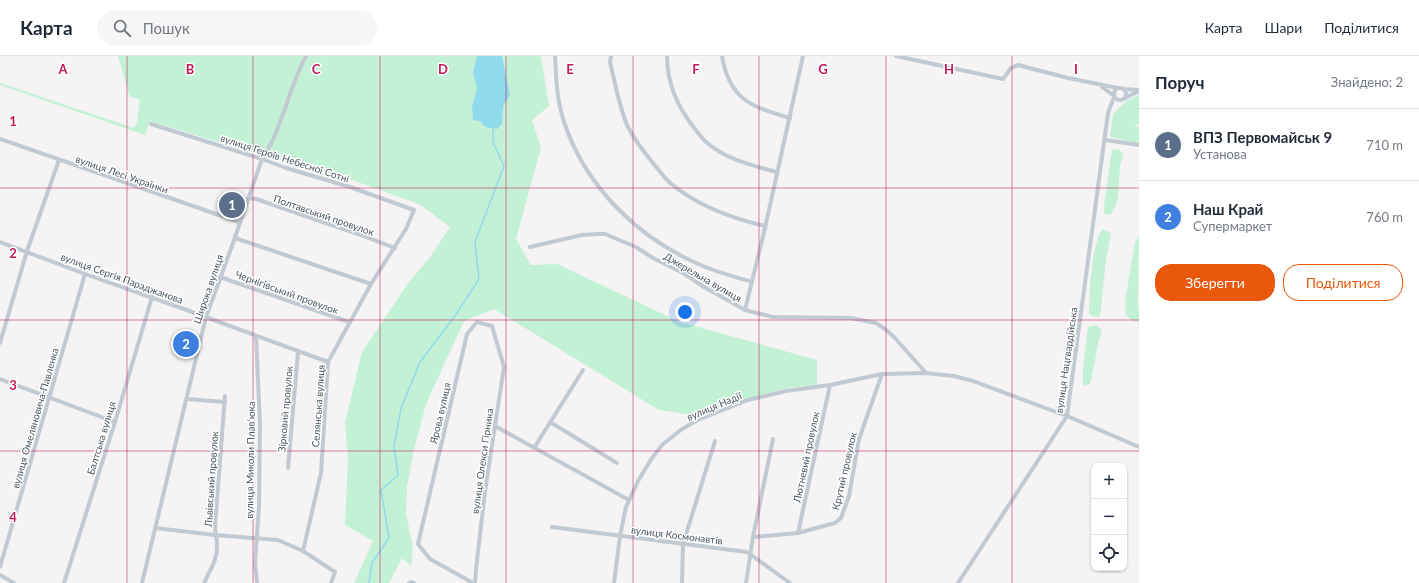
<!DOCTYPE html>
<html lang="uk">
<meta charset="utf-8">
<style>
body{margin:0;font-family:Lato,sans-serif;background:#f6f6f7;color:#1f2937}
.controls{position:absolute;right:12px;bottom:12px;display:grid;overflow:hidden;border-radius:8px;box-shadow:0 1px 3px #0004}
.controls button{width:36px;height:36px;display:grid;place-items:center;padding:0;border:0;border-bottom:1px solid #e0e1e3;background:#fff;color:#1f2937;font:20px sans-serif}
.you{position:absolute;left:685px;top:256px;width:14px;height:14px;margin:-10px;border:3px solid #fff;border-radius:50%;background:#1a73e8;box-shadow:0 0 0 6px #1a73e833}
.badge{display:grid;place-items:center;width:26px;height:26px;border-radius:50%;background:#ea580c;color:#fff;font-size:13px;font-weight:700}
.pin{position:absolute;translate:-50% -50%;border:2px solid #fff;box-shadow:0 1px 4px #0006}
.list{margin:0;padding:0;list-style:none}
h2{display:flex;justify-content:space-between;align-items:center;height:52px;margin:0;padding:0 16px;font-size:17px}
h2 small{font-size:13px;font-weight:400;color:#747a83}
.list li{display:grid;grid-template-columns:26px 1fr auto;gap:12px;align-items:center;box-sizing:border-box;height:72px;padding:0 16px;border-top:1px solid #e0e1e3}
.list b{display:block;font-size:15px;white-space:nowrap}
.list p{margin:0;font-size:13px;white-space:nowrap;color:#747a83}
.list em{font-size:13px;font-style:normal;color:#747a83}
.actions{display:flex;gap:8px;padding:12px 16px}
.actions a{flex:1;padding:9px 0;border:1px solid #ea580c;border-radius:16px;text-align:center;font-size:14px;color:#ea580c}
.actions .main{background:#ea580c;color:#fff}
.icon{flex:none;width:22px;height:22px;fill:none;stroke:currentColor;stroke-width:2;stroke-linecap:round;stroke-linejoin:round}
.map{position:relative;flex:none;width:1139px;height:527px;overflow:hidden}
header{display:flex;align-items:center;gap:24px;box-sizing:border-box;height:56px;padding:0 20px;background:#fff;border-bottom:1px solid #e0e1e3}
header strong{font-size:19px}
nav{display:flex;gap:22px;margin-inline-start:auto;font-size:14px}
.search{width:280px;height:36px;background:#f6f6f7;display:flex;align-items:center;gap:10px;box-sizing:border-box;padding:0 14px;border-radius:22px;color:#747a83;font-size:15px}
main{display:flex}
aside{flex:1;background:#fff}
.map>svg:first-child{display:block}
</style>
<header>
<strong>Карта</strong>
<div class="search"><svg class="icon" aria-label="search" viewBox="0 0 24 24"><circle cx="10" cy="10" r="6"/><path d="M15 15l6 6"/></svg>Пошук</div>
<nav><a>Карта</a><a>Шари</a><a>Поділитися</a></nav>
</header>
<main>
<div class="map">
<svg width="1139" height="527" viewBox="0 0 1139 527">
<rect width="100%" height="100%" fill="#f5f3f3"/>
<g fill="#c3f1d5">
<path d="M118,0H541L549,50L532,64L541,92L516,183L531,209L557,208L680,266L817,304V329L787,332L693,359L659,354L494,253L464,265L426,348L414,394L407,430L406,457L413,492L411,510L402,502L389,527H354L373,485L345,469L348,404L345,366L362,296L409,226L430,201L450,171L419,148L341,120L261,99L150,65L145,79L0,29V27L134,72L137,66L140,45C137,40 131,43 129,39Z"/>
<path d="M1139,39V69L1136,68L1135,70L1139,71V87L1110,81L1113,58L1126,45Z"/>
<path d="M1118,93L1123,98C1122,103 1120,108 1120,113C1118,129 1121,147 1110,159L1104,158V150L1112,94Z"/>
<path d="M1102,173L1111,177L1106,203L1100,261H1095L1089,258C1090,231 1090,197 1102,173Z"/>
<path d="M1139,180L1138,250L1139,252V266L1133,265L1126,259L1125,246L1135,186Z"/>
<path d="M1096,269L1102,274C1096,291 1095,310 1090,328L1083,330V311L1088,271Z"/>
</g>
<path fill="#90daee" d="M477,0H502L510,39L503,50L502,68L497,73L485,71L480,65L473,64L472,51L477,33L473,16Z"/>
<g fill="none" stroke-linecap="round" stroke-linejoin="round">
<path stroke="#90daee" stroke-width="1.5" d="M369,527L372,507L389,482L381,434L398,419L394,390L401,352L420,306L455,260L479,223L475,186L504,110L493,86V71"/>
<g stroke="#c1cad2" stroke-width="4">
<path d="M555,0C556,22 557,45 564,66C586,132 640,184 703,210C719,217 736,221 752,226"/>
<path d="M611,0L610,6C615,27 619,49 627,69C634,83 643,95 653,107C658,113 663,120 669,126C697,150 730,162 765,170"/>
<path d="M667,0C667,28 678,52 695,73C698,77 701,81 705,85C724,103 753,110 777,116"/>
<path d="M722,0C729,43 751,51 790,62"/>
<path d="M896,0L1003,23L1011,12L1018,9L1068,22L1118,32"/>
<path d="M1102,31L1113,39"/>
<circle cx="1120" cy="38" r="6"/>
<path d="M1123,33L1139,34"/>
<path d="M1125,42L1139,35"/>
<path d="M151,68L262,103L286,112L350,131L414,154L406,173L371,228L328,306L321,417L303,495"/>
<path d="M0,83L239,166"/>
<path d="M1105,84L1139,89"/>
<path d="M248,142L256,143L358,178L395,192"/>
<path d="M235,182L371,228"/>
<path d="M0,186L85,218L184,253L328,306"/>
<path d="M530,191L582,179L598,178H605L636,191L653,202L683,217L704,231L745,254L773,261L851,262L876,267L885,273L894,281L926,317"/>
<path d="M220,221L349,266"/>
<path d="M745,254L765,172L803,0"/>
<path d="M256,280L260,368L259,450L255,507L257,527"/>
<path d="M0,287L27,195L59,104"/>
<path d="M0,323L115,366"/>
<path d="M187,343L225,346"/>
<path d="M550,366L617,407"/>
<path d="M495,370L629,444"/>
<path d="M534,392L583,314"/>
<path d="M288,412L298,296"/>
<path d="M552,471L747,496L790,527"/>
<path d="M155,472L215,479L278,484L303,495L335,516L331,527"/>
<path d="M798,477L830,329"/>
<path d="M753,481L798,477L835,467L841,462L849,440L859,383L882,318"/>
<path d="M0,511L85,218"/>
<path d="M0,519L14,527"/>
<path d="M64,527L115,366L152,241"/>
<path d="M142,527L206,261L232,190L262,103C283,72 288,33 306,0"/>
<path d="M204,527C210,514 218,503 217,489C217,482 215,476 215,470L225,340"/>
<path d="M409,527L411,526L414,527"/>
<path d="M473,527L430,503L418,488L467,278L477,266L492,270L504,311L485,435L476,513L475,527"/>
<path d="M614,527L620,480L626,451L638,425L652,402L662,389L682,373L698,364L748,344L786,335L830,329L882,318L926,317L954,320L973,325L1067,360L1139,391"/>
<path d="M682,527L683,488L715,385"/>
<path d="M746,527L753,481L773,383"/>
<path d="M958,527L1067,360L1108,57L1114,41"/>
</g>
</g>
<path fill="none" stroke="#c2185b" stroke-width="1" stroke-opacity="0.55" d="M127,0V527M253,0V527M380,0V527M506,0V527M633,0V527M759,0V527M886,0V527M1012,0V527M0,132H1139M0,264H1139M0,395H1139"/>
<g text-anchor="middle" stroke-width="3" stroke-linejoin="round" paint-order="stroke">
<g font-size="10" fill="#4a5661" stroke="#fff">
<text transform="translate(285 102) rotate(18)" y="4">вулиця Героїв Небесної Сотні</text>
<text transform="translate(122 118) rotate(19)" y="4">вулиця Лесі Українки</text>
<text transform="translate(324 159) rotate(19)" y="4">Полтавський провулок</text>
<text transform="translate(703 221) rotate(30)" y="4">Джерельна вулиця</text>
<text transform="translate(122 222) rotate(20)" y="4">вулиця Сергія Параджанова</text>
<text transform="translate(208 233) rotate(-71)" y="4">Широка вулиця</text>
<text transform="translate(287 236) rotate(20)" y="4">Чернігівський провулок</text>
<text transform="translate(1066 304) rotate(-82)" y="4">вулиця Нацгвардійська</text>
<text transform="translate(318 350) rotate(-86)" y="4">Селянська вулиця</text>
<text transform="translate(714 350) rotate(-23)" y="4">вулиця Надії</text>
<text transform="translate(285 353) rotate(-85)" y="4">Зірковий провулок</text>
<text transform="translate(440 357) rotate(-77)" y="4">Ярова вулиця</text>
<text transform="translate(35 362) rotate(-74)" y="4">вулиця Омеляновича-Павленка</text>
<text transform="translate(101 382) rotate(-73)" y="4">Балтська вулиця</text>
<text transform="translate(806 401) rotate(-78)" y="4">Лютневий провулок</text>
<text transform="translate(250 404) rotate(-89)" y="4">вулиця Миколи Плавʼюка</text>
<text transform="translate(482 405) rotate(-82)" y="4">вулиця Олекси Гірника</text>
<text transform="translate(844 415) rotate(-77)" y="4">Крутий провулок</text>
<text transform="translate(211 423) rotate(-86)" y="4">Львівський провулок</text>
<text transform="translate(677 479) rotate(7)" y="4">вулиця Космонавтів</text>
</g>
</g>
<g font-size="13" text-anchor="middle" font-weight="bold" fill="#c2185b" stroke="#fff" stroke-width="3" stroke-linejoin="round" paint-order="stroke">
<text x="63" y="18">A</text>
<text x="190" y="18">B</text>
<text x="316" y="18">C</text>
<text x="443" y="18">D</text>
<text x="570" y="18">E</text>
<text x="696" y="18">F</text>
<text x="823" y="18">G</text>
<text x="949" y="18">H</text>
<text x="1076" y="18">I</text>
<text x="13" y="70">1</text>
<text x="13" y="202">2</text>
<text x="13" y="334">3</text>
<text x="13" y="466">4</text>
</g>
</svg>
<div class="controls">
<button>+</button>
<button>−</button>
<button><svg class="icon" aria-label="locate" viewBox="0 0 24 24"><circle cx="12" cy="12" r="6"/><path d="M12 2v4M12 18v4M2 12h4M18 12h4"/></svg></button>
</div>
<div class="you"></div>
<div class="pin badge" style="left:232px;top:149px;background:#5c6f8a">1</div>
<div class="pin badge" style="left:186px;top:288px;background:#3f7fe0">2</div>
</div>
<aside>
<h2>Поруч<small>Знайдено: 2</small></h2>
<ul class="list">
<li><span class="badge" style="background:#5c6f8a">1</span><div><b>ВПЗ Первомайськ 9</b><p>Установа</p></div><em>710 m</em></li>
<li><span class="badge" style="background:#3f7fe0">2</span><div><b>Наш Край</b><p>Супермаркет</p></div><em>760 m</em></li>
</ul>
<div class="actions"><a class="main">Зберегти</a><a>Поділитися</a></div>
</aside>
</main>
